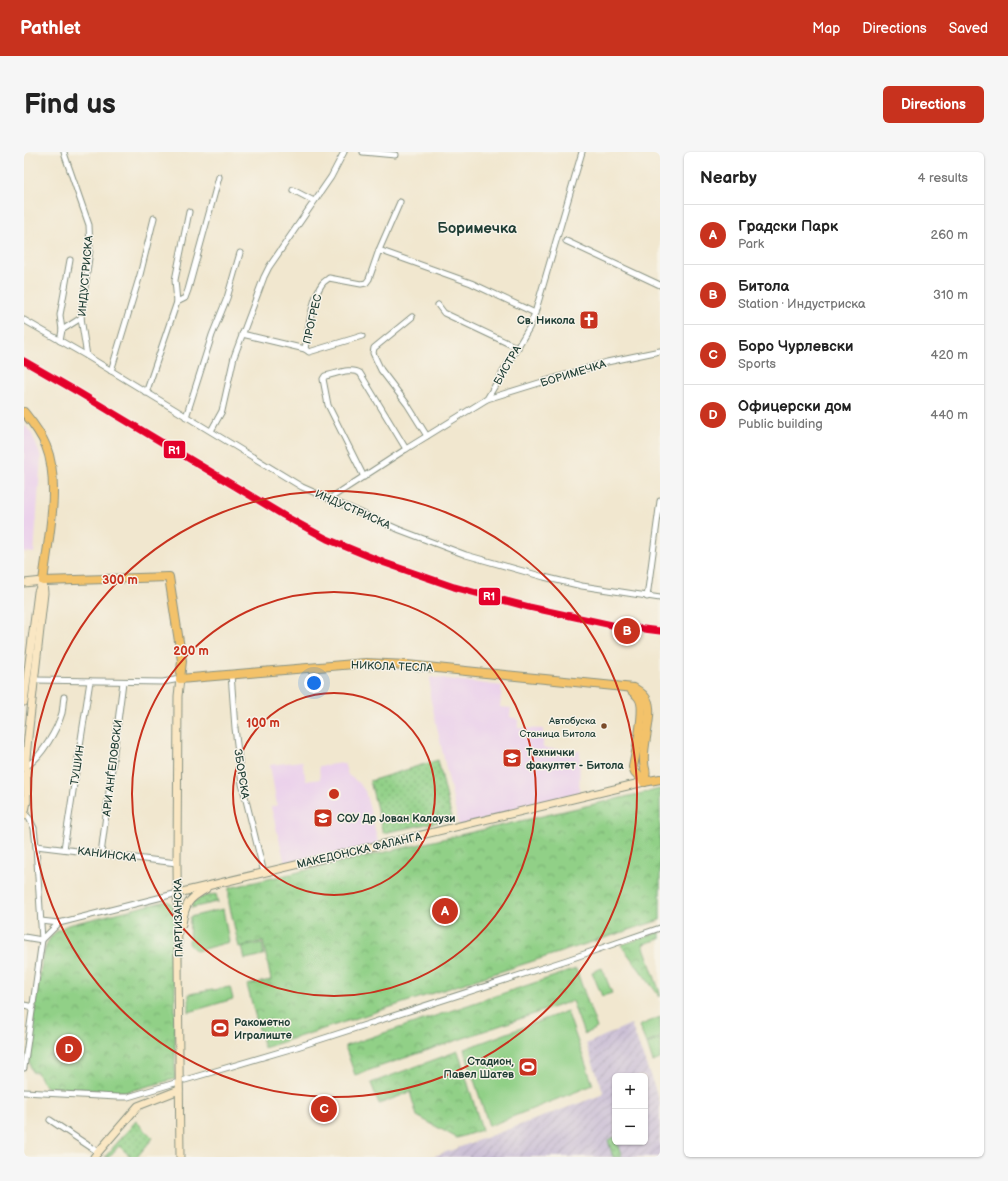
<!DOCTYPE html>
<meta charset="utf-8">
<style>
body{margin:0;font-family:"Balsamiq Sans",sans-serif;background:#f6f6f6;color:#222}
.controls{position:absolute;right:12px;bottom:12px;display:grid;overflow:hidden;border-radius:6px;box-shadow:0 1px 3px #0004}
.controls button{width:36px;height:36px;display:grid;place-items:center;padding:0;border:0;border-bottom:1px solid #e0e0e0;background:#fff;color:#222;font:20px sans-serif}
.you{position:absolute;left:290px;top:531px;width:14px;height:14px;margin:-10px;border:3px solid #fff;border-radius:50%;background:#1a73e8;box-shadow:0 0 0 6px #1a73e833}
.badge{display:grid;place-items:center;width:26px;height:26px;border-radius:50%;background:#c8321e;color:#fff;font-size:13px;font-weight:700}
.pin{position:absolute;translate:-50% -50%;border:2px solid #fff;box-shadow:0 1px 4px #0006}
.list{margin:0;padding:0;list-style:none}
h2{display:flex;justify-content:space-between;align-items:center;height:52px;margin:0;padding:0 16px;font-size:17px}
h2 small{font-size:13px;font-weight:400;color:#767676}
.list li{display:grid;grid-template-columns:26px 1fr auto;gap:12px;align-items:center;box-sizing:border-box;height:60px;padding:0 16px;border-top:1px solid #e0e0e0}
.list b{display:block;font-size:15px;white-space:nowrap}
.list p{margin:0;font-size:13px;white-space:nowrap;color:#767676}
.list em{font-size:13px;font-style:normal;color:#767676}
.map{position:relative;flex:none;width:636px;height:1005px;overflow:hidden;border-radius:6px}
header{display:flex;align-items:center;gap:24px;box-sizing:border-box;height:56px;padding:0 20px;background:#c8321e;color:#fff}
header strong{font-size:19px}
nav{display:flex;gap:22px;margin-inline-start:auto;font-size:14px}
.intro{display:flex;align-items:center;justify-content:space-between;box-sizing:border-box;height:96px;padding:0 24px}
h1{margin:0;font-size:28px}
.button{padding:10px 18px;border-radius:6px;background:#c8321e;color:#fff;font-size:14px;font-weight:700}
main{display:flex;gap:24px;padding:0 24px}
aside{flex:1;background:#fff;border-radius:6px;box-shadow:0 1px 3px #0004}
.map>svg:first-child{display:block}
</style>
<header>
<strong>Pathlet</strong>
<nav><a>Map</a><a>Directions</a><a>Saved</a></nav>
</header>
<div class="intro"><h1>Find us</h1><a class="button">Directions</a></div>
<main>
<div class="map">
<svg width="636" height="1005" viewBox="0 0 636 1005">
<defs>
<pattern id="industrial-furrows" width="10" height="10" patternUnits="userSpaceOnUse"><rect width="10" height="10" fill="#cbbfd5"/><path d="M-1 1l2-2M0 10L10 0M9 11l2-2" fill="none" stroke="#a49cae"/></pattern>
<pattern id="grass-dots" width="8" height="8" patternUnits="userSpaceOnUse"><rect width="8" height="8" fill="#91d087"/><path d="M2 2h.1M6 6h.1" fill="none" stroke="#76aa6f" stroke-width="1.8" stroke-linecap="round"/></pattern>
<pattern id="park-crowns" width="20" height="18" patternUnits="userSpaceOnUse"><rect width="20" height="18" fill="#91d087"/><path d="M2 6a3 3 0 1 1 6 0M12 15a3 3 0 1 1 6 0" fill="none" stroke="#76aa6f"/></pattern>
</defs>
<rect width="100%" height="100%" fill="#f7f3e8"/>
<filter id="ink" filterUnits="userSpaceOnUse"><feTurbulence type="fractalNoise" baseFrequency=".025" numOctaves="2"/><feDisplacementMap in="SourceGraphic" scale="8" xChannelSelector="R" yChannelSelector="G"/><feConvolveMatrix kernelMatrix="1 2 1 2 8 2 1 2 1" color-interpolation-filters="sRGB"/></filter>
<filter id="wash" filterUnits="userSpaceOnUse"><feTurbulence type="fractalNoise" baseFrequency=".012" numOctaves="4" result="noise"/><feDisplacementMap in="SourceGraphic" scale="16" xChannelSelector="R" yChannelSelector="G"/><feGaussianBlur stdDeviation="0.9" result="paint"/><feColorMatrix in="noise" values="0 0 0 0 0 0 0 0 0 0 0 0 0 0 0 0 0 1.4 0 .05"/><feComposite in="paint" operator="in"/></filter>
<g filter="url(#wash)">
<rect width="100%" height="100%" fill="#f1e7cf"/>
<g fill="#ebd1eb">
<path d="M0,272L8,282L17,305L10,401L0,400Z"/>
<path d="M406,525L478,534L476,555L487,556L486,565L494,567V576L519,577V596L556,599L555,646L435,674L406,544Z"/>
<path d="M278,609L282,629L296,627L295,614L320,611L324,623L335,631L341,639L355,693L262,715L247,655L253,653L246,613Z"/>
</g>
<path fill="url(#industrial-furrows)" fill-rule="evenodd" d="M607,872L636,950V1005H407L428,998L580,942L562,892ZM591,924H621V990H591Z"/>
<g fill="url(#grass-dots)" stroke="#58865e">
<path d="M414,608L428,667L359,681L346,629Z"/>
<path d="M192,742L194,751L193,750L167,756C169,745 183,744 192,742Z"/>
<path d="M112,969L129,986L113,1005L111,1004L107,1005L95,994L85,1005H81Z"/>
<path d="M590,985L598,1005H589L584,988Z"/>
</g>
<g fill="url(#park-crowns)" stroke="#58865e">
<path d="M636,637V768L240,896L223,833L247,828L239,789L215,795L205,751V736Z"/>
<path d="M142,749C149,751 150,757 151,763V927L102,940L23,935L18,930L13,920H8L5,909C8,878 11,847 17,817C19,807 20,796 25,788C30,780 36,777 44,773Z"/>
<path d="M636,780V787L619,792L636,841V845L597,793Z"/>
<path d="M552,817L573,876L560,882L548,849L331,923L321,894Z"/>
<path d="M434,899L458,978L433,986L393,964L386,940L355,952L347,931Z"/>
</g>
<g fill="#91d087" stroke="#58865e">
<path d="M199,757L205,790L172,799L165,792L166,765Z"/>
<path d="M238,791L240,803L221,807L218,795Z"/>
<path d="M578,816L588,841L578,844L568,820Z"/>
<path d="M206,835L209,847L165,860V842Z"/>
<path d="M543,859L569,933L465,974L440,897Z"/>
<path d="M636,865V886L622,891L615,874Z"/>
<path d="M636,887V907L629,910L623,892Z"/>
</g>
</g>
<g filter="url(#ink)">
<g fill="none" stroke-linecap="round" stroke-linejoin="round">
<g stroke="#889282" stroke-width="7">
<g id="street">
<path d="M40,0L41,4L65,73L66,98L57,166L63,204"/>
<path d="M339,0L371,3"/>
<path d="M269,38L290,49"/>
<path d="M542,89L636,133"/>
<path d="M355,98L376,50"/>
<path d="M153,150L161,146L164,138L195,25"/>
<path d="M414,153L420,161L494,196"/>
<path d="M388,165L350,196L349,201L357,218L383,252L403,284"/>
<path d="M0,168L63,204L278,335L376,378L442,403L520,425L558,434L636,446"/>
<path d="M38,178L57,166"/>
<path d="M218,182L281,197C284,180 288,145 298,132C300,129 303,128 305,126L337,132L342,131L345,127L355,98L447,131L511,161"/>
<path d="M36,189L38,178L36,163L46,108"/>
<path d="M281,197L285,200L338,184"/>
<path d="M87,219L116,123L130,66"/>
<path d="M122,241L153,150L151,128L165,60"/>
<path d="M463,247L583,210L636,199"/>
<path d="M162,265L188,183L203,146L216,101"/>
<path d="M187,279L198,259L210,205L240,125L245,115L307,25L320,0"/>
<path d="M340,325L304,253L299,227L301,224C312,222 327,215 336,221L382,297"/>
<path d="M305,347L382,297L463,247L505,176L511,161L558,0"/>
<path d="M623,445L636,349"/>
<path d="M207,522L211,576L218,632L240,721"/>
<path d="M10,528L139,530L156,527"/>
<path d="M3,614C18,604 33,578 38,561C39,556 39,550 40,545"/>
<path d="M0,661L5,666L10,676L12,694L18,788L0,916"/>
<path d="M12,694L153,711"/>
<path d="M40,697L66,529"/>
<path d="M77,702L99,530"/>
<path d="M17,769L35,771L154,741"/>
<path d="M0,785L18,788L35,771"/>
<path d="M0,853L9,855"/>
<path d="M161,928L273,895L543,808L636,776"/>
<path d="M0,940L93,945H104L151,931"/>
<path d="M26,968L74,1000"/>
</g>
</g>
<g stroke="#889282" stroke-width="9">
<g id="secondary">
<path d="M0,431L19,429"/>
<path d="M0,550L14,440L18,431"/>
<path d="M0,664L3,649L2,606L4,585L20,441L19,429"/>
<path d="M154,741L620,630"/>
<path d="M158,772C161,752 164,747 182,737"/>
<path d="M70,1005L114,954L155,938"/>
<path d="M156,1005L153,711L154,544L156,527"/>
</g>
</g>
<g stroke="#889282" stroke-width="10">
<g id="primary">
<path d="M0,260C8,270 17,281 22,294C37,331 24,389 19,429L145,425L158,509L156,527L342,511L383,513L610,536C615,539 620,542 623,548C630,561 618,593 620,609C620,620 624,617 620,630"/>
<path d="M608,539C612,542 616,545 617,551C620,564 612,600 609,615L611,620L620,630"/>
<path d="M620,630L636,627"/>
</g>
</g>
<use href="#street" stroke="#fff" stroke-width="5"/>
<use href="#secondary" stroke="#fae7c3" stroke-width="7"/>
<use href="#primary" stroke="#f3c26a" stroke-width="8"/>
<g stroke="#f7f3e8" stroke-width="10">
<path id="rail-1" d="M0,209L54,240L259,363L303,387L361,411L430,435L505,455L588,473L636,479"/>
</g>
<use href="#rail-1" stroke="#e4002b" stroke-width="7"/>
</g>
</g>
<g fill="none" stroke="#c8321e" stroke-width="2">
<circle cx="310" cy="642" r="101"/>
<circle cx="310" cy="642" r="202"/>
<circle cx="310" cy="642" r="303"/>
</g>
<defs>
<g id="church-square" transform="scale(1)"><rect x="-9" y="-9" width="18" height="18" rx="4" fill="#c8321e" stroke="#f7f3e8"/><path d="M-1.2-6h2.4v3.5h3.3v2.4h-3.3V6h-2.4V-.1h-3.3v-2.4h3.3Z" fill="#fff"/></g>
<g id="university-square" transform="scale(1)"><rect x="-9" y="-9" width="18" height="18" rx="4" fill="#c8321e" stroke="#f7f3e8"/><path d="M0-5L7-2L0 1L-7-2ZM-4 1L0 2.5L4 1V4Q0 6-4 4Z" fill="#fff"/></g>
<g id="school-square" transform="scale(1)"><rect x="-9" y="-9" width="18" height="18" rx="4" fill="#c8321e" stroke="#f7f3e8"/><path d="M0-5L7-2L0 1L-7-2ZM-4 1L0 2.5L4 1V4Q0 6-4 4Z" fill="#fff"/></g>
<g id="stadium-square" transform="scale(1)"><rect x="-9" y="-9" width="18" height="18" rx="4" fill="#c8321e" stroke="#f7f3e8"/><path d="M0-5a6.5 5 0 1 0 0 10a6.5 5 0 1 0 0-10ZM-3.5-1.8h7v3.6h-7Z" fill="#fff"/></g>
</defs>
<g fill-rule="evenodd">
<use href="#church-square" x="565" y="168"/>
<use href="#university-square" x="488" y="606"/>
<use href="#school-square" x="299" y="666"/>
<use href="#stadium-square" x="196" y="876"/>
<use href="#stadium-square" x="504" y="915"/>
</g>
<circle fill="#7a4b2a" stroke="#f7f3e8" stroke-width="1.5" cx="580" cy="574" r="3.5"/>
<g text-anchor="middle" stroke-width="3" stroke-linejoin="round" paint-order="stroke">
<g font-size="10" fill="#1f3d34" stroke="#f7f3e8" text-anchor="end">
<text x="572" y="572">Автобуска<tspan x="572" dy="13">Станица Битола</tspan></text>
</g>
<g font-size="11" fill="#1f3d34" stroke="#f7f3e8">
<text transform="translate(61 124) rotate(-85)" y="4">ИНДУСТРИСКА</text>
<text transform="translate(288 167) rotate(-77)" y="4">ПРОГРЕС</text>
<text transform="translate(483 213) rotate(-60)" y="4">БИСТРА</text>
<text transform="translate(549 221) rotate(-17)" y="4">БОРИМЕЧКА</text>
<text transform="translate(329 357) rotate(24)" y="4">ИНДУСТРИСКА</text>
<text transform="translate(368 514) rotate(2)" y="4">НИКОЛА ТЕСЛА</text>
<text transform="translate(53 613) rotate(-81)" y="4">ТУШИН</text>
<text transform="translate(88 616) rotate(-83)" y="4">АРИ АНЃЕЛОВСКИ</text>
<text transform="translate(218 622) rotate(81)" y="4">ЗБОРСКА</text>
<text transform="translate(335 698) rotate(-13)" y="4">МАКЕДОНСКА ФАЛАНГА</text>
<text transform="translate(83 702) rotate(7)" y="4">КАНИНСКА</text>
<text transform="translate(154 766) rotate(-91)" y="4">ПАРТИЗАНСКА</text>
</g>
<g font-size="11" font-weight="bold" fill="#1f3d34" stroke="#f7f3e8" text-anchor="start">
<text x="551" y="172" text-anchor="end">Св. Никола</text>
<text x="502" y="604">Технички<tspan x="502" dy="13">факултет - Битола</tspan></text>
<text x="313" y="670">СОУ Др Јован Калаузи</text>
<text x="210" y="874">Ракометно<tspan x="210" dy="13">Игралиште</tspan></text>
<text x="490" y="913" text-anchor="end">Стадион,<tspan x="490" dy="13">Павел Шатев</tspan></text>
</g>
<g font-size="15" font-weight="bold" fill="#1f3d34" stroke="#f7f3e8">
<text x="453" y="81">Боримечка</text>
</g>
</g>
<circle cx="310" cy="642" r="6" fill="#c8321e" stroke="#f7f3e8" stroke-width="2"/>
<g font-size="12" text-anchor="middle" font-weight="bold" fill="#c8321e" stroke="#f7f3e8" stroke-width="3" stroke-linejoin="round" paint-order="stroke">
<text x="96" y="432">300 m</text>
<text x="167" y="503">200 m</text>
<text x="239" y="575">100 m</text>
</g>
<g stroke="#f7f3e8" stroke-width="1.5">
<rect x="139" y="288" width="23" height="19" rx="4" fill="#e4002b"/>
<rect x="454" y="435" width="23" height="19" rx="4" fill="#e4002b"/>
</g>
<g font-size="11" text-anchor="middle" font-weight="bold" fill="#fff">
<text x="150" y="302">R1</text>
<text x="465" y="448">R1</text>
</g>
</svg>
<div class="controls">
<button>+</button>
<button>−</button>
</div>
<div class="you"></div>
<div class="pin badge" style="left:421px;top:759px">A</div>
<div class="pin badge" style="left:603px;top:479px">B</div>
<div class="pin badge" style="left:300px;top:957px">C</div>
<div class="pin badge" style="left:45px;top:897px">D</div>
</div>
<aside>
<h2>Nearby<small>4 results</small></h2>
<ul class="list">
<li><span class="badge">A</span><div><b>Градски Парк</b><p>Park</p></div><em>260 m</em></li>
<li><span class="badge">B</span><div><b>Битола</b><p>Station · Индустриска</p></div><em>310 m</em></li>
<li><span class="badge">C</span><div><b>Боро Чурлевски</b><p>Sports</p></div><em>420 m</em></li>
<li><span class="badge">D</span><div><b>Офицерски дом</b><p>Public building</p></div><em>440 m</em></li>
</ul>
</aside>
</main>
